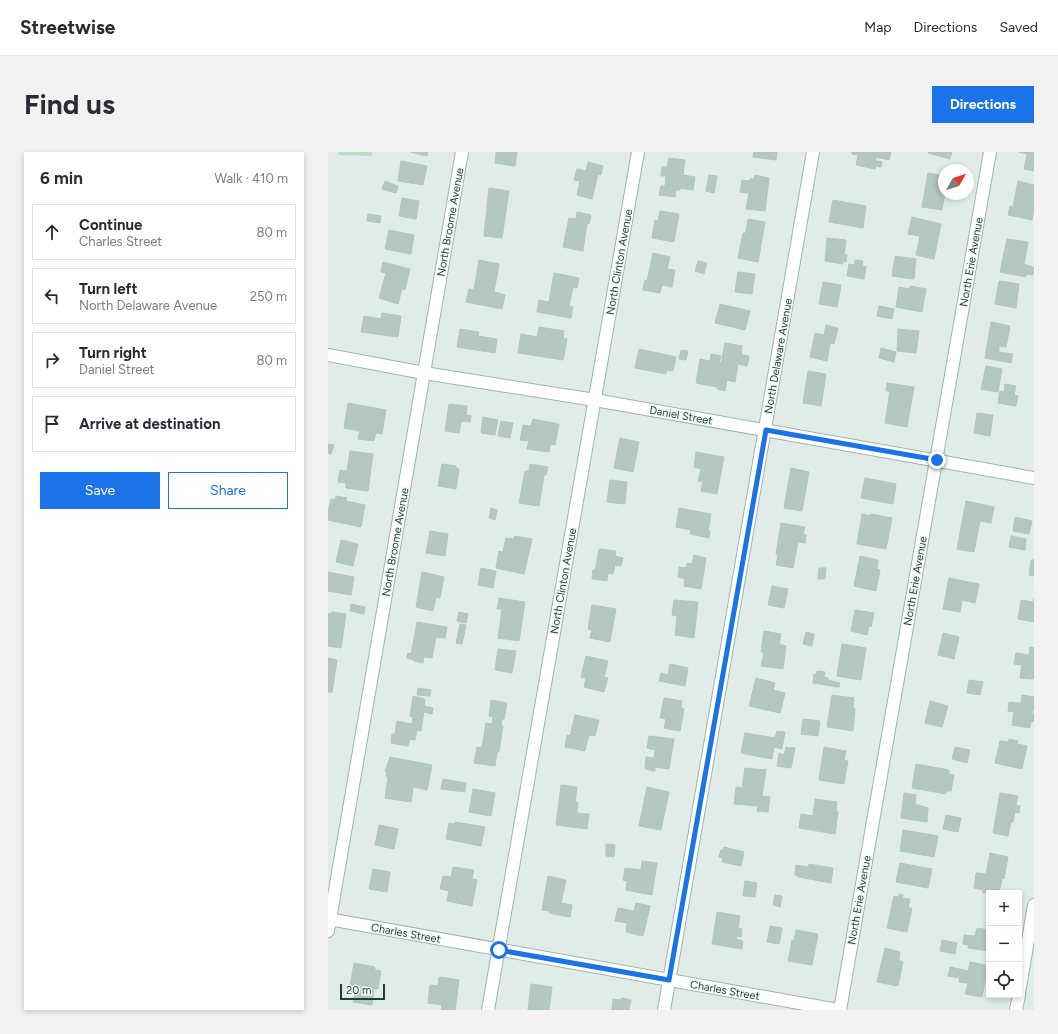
<!DOCTYPE html>
<meta charset="utf-8">
<style>
body{margin:0;font-family:Figtree,sans-serif;background:#f2f2f3;color:#2b2b33}
.controls{position:absolute;right:12px;bottom:12px;display:grid;overflow:hidden;border-radius:0px;box-shadow:0 2px 6px #0003}
.controls button{width:36px;height:36px;display:grid;place-items:center;padding:0;border:0;border-bottom:1px solid #e1e1e2;background:#fff;color:#2b2b33;font:20px sans-serif}
.compass{position:absolute;left:610px;top:12px;width:36px;height:36px;border-radius:50%;background:#fff;box-shadow:0 2px 6px #0003;rotate:51deg}
.scale{position:absolute;left:12px;bottom:10px;width:45px;box-sizing:border-box;padding-left:4px;border:2px solid #1e3e37;border-top:0;font-size:11px;line-height:14px;white-space:nowrap;color:#1e3e37;-webkit-text-stroke:3px #f0f9f4;paint-order:stroke}
.stop{position:absolute;width:12px;height:12px;margin:-9px;border:3px solid #1a73e8;border-radius:50%;background:#fff}
.stop.end{background:#1a73e8;border-color:#fff;box-shadow:0 1px 4px #0008}
.list{margin:0;padding:0;list-style:none}
h2{display:flex;justify-content:space-between;align-items:center;height:52px;margin:0;padding:0 16px;font-size:17px}
h2 small{font-size:13px;font-weight:400;color:#7c7c81}
.list li{display:grid;grid-template-columns:26px 1fr auto;gap:12px;align-items:center;box-sizing:border-box;height:56px;margin:0 8px 8px;padding:0 8px;border:1px solid #e1e1e2;border-radius:0px}
.list b{display:block;font-size:15px;white-space:nowrap}
.list p{margin:0;font-size:13px;white-space:nowrap;color:#7c7c81}
.list em{font-size:13px;font-style:normal;color:#7c7c81}
.actions{display:flex;gap:8px;padding:12px 16px}
.actions a{flex:1;padding:9px 0;border:1px solid #1a73e8;border-radius:0px;text-align:center;font-size:14px;color:#1a73e8}
.actions .main{background:#1a73e8;color:#fff}
.icon{flex:none;width:22px;height:22px;fill:none;stroke:currentColor;stroke-width:2;stroke-linecap:round;stroke-linejoin:round}
.map{position:relative;flex:none;width:706px;height:858px;overflow:hidden;border-radius:0px}
header{display:flex;align-items:center;gap:24px;box-sizing:border-box;height:56px;padding:0 20px;background:#fff;border-bottom:1px solid #e1e1e2}
header strong{font-size:19px}
nav{display:flex;gap:22px;margin-inline-start:auto;font-size:14px}
.intro{display:flex;align-items:center;justify-content:space-between;box-sizing:border-box;height:96px;padding:0 24px}
h1{margin:0;font-size:28px}
.button{padding:10px 18px;border-radius:0px;background:#1a73e8;color:#fff;font-size:14px;font-weight:700}
main{display:flex;gap:24px;padding:0 24px}
aside{flex:1;background:#fff;border-radius:0px;box-shadow:0 2px 6px #0003}
.map>svg:first-child{display:block}
</style>
<header>
<strong>Streetwise</strong>
<nav><a>Map</a><a>Directions</a><a>Saved</a></nav>
</header>
<div class="intro"><h1>Find us</h1><a class="button">Directions</a></div>
<main>
<aside>
<h2>6 min<small>Walk · 410 m</small></h2>
<ul class="list">
<li><svg class="icon" aria-label="ahead" viewBox="0 0 24 24"><path d="M12 20V5M6 11l6-6 6 6"/></svg><div><b>Continue</b><p>Charles Street</p></div><em>80 m</em></li>
<li><svg class="icon" aria-label="left" viewBox="0 0 24 24"><path d="M17 20v-9H6M10 6l-5 5 5 5"/></svg><div><b>Turn left</b><p>North Delaware Avenue</p></div><em>250 m</em></li>
<li><svg class="icon" aria-label="right" viewBox="0 0 24 24"><path d="M7 20v-9h11M14 6l5 5-5 5"/></svg><div><b>Turn right</b><p>Daniel Street</p></div><em>80 m</em></li>
<li><svg class="icon" aria-label="arrive" viewBox="0 0 24 24"><path d="M6 21V4h12l-3 4 3 4H6"/></svg><div><b>Arrive at destination</b></div></li>
</ul>
<div class="actions"><a class="main">Save</a><a>Share</a></div>
</aside>
<div class="map">
<svg width="706" height="858" viewBox="0 0 706 858">
<rect width="100%" height="100%" fill="#dfece7"/>
<path fill="#b5e0c2" d="M10,0H44V4L11,3Z"/>
<g fill="#b4c7c0" stroke="#b1c7be">
<path d="M82,0H100L99,4Z"/>
<path d="M168,0H189L187,14L167,11Z"/>
<path d="M426,0H449L448,8L425,5Z"/>
<path d="M524,0H563L561,8L548,5V9L554,10L553,15L548,14L547,17L528,13L530,3L524,2Z"/>
<path d="M600,0H624L622,7L600,1Z"/>
<path d="M690,0H706V19L696,17L699,2Z"/>
<path d="M341,6L357,8L355,23L367,25L365,38L352,36V38H348L347,45L331,43L333,34H337L338,24H333L334,15H339Z"/>
<path d="M73,9L99,14L95,33L70,29Z"/>
<path d="M260,10L275,14L273,23L270,22L264,47L249,43L252,29L246,28L249,17L258,19Z"/>
<path d="M600,21L616,24L617,42L614,58L594,55Z"/>
<path d="M381,23L389,24L386,41L378,39Z"/>
<path d="M427,23L441,26L437,59L418,57L421,41L412,40L414,28L422,29V27H426Z"/>
<path d="M57,29L70,34L68,41L54,37Z"/>
<path d="M690,29L706,33V56L704,68L680,63L682,54L685,55Z"/>
<path d="M161,36L181,39L174,86L156,84Z"/>
<path d="M74,46L91,49L88,67L71,64Z"/>
<path d="M505,48L538,54L535,76L501,70Z"/>
<path d="M332,59L351,62L346,90L324,86L327,68L330,69Z"/>
<path d="M249,60L263,63L261,72L259,71L255,99L235,95L241,66L248,67Z"/>
<path d="M40,62L53,64L52,71L39,69Z"/>
<path d="M584,65L613,72L606,107L588,103L592,84L580,82Z"/>
<path d="M420,67L437,70L430,110L410,106L415,81H418Z"/>
<path d="M61,78L86,83L83,102L57,97Z"/>
<path d="M499,86L518,88L516,103H519L518,110L515,109V112L497,109Z"/>
<path d="M679,87L700,90L696,112L706,116L705,123L699,122L698,125L672,120Z"/>
<path d="M325,101L342,105L339,117L347,118L344,135L334,133L332,141L315,138L317,128L319,129Z"/>
<path d="M567,104L588,107L586,127L564,124Z"/>
<path d="M151,108L171,112L166,140L177,143L174,157L138,150L141,137L146,138Z"/>
<path d="M527,108L535,109L534,114L538,115L536,127L519,124L521,112L526,113Z"/>
<path d="M370,109L379,111L376,122L367,119Z"/>
<path d="M55,110L82,117L77,138L74,137L70,152L51,146L58,121L53,120Z"/>
<path d="M410,120L427,122L424,142L407,140Z"/>
<path d="M226,121L251,126L249,136L245,135L241,154L245,155L243,166L209,160L211,148L221,150Z"/>
<path d="M671,129L691,132L688,156L667,152Z"/>
<path d="M495,130L513,133L509,155L491,152Z"/>
<path d="M582,134L598,137L594,160L568,155L571,135L581,137Z"/>
<path d="M392,152L422,159L417,178L387,171Z"/>
<path d="M551,154L566,157L564,167L549,164Z"/>
<path d="M54,161L73,164L70,185L33,180L36,164L53,167Z"/>
<path d="M663,170L682,174L678,195L671,194V200L685,202L683,211L657,206Z"/>
<path d="M498,173L510,176L506,192L502,191L499,209L482,205L487,181L496,183Z"/>
<path d="M211,175L236,179L235,186L239,187L235,208L190,201L193,182L209,185Z"/>
<path d="M132,177L151,180L150,184L169,187L167,201L129,195Z"/>
<path d="M570,177L591,179L588,201L569,199Z"/>
<path d="M397,191L414,194L413,203L421,204L419,214L410,212L407,230L399,228L397,239L389,237V235L368,231L372,207L382,209L383,202L393,204L391,211H393Z"/>
<path d="M553,196L568,200L566,210L551,206Z"/>
<path d="M311,197L348,205L345,219L339,218L338,222L307,216Z"/>
<path d="M353,198L360,199L358,208L351,207Z"/>
<path d="M658,214L674,217L670,240L653,237Z"/>
<path d="M480,219L498,222L493,254L475,251Z"/>
<path d="M559,231L586,235L579,275L557,271L562,239H558Z"/>
<path d="M677,232L688,234L686,243L690,244L688,254L670,251L672,239L676,240Z"/>
<path d="M20,251L58,258L54,282L48,281L46,289L30,287L32,279L16,276Z"/>
<path d="M121,252L139,254L138,263L143,264L142,270L133,269L131,281L117,279Z"/>
<path d="M649,261L665,263L662,284L646,281Z"/>
<path d="M155,265L170,268L167,283L153,281Z"/>
<path d="M205,267L231,272L227,293L222,292L221,300L199,297L201,289L192,288L195,273L203,274Z"/>
<path d="M173,269L185,271L182,286L170,284Z"/>
<path d="M292,286L311,290L305,320L286,316Z"/>
<path d="M0,292L6,293L3,302L0,301Z"/>
<path d="M22,299L45,302L40,339L18,336V331L10,330L12,318L19,319Z"/>
<path d="M368,300L396,305L389,342L373,339L375,330L370,329L373,317L366,315Z"/>
<path d="M114,312L128,314V316L131,317L128,337L110,334Z"/>
<path d="M202,312L220,315L218,323H216L211,354L191,351L197,319H201Z"/>
<path d="M463,316L481,320L474,359L456,356Z"/>
<path d="M537,326L568,332L565,352L533,346Z"/>
<path d="M282,328L299,330L297,352L279,350Z"/>
<path d="M8,344L19,346L18,349L37,353L33,375L0,368V359L3,347L7,348Z"/>
<path d="M638,349L666,355L663,371L652,369L646,400L629,397Z"/>
<path d="M163,356L169,358L167,368L161,366Z"/>
<path d="M351,356L383,362L380,379H382L381,386L362,382L363,378L348,375Z"/>
<path d="M534,362L542,364L543,362L564,366L558,397L529,392Z"/>
<path d="M687,365L704,369L701,382L685,379Z"/>
<path d="M453,371L477,375L475,383H478L477,391L470,390L465,416L448,413L450,403L448,402Z"/>
<path d="M102,379L120,382L117,404L98,401Z"/>
<path d="M186,384L204,387L196,422L168,416L171,399L175,400L178,386L186,387Z"/>
<path d="M683,384L698,387L697,398L681,395Z"/>
<path d="M13,388L30,392L25,414L8,410Z"/>
<path d="M271,397L288,399L287,404L295,406L293,414L287,413L285,422L280,421L279,429L264,427L265,418L267,419Z"/>
<path d="M366,403L378,406L373,437L356,434L357,427L350,425L351,415L358,416L359,411L364,412Z"/>
<path d="M532,404L550,408L549,417L552,418L548,439L526,434Z"/>
<path d="M703,408H706V424L701,423Z"/>
<path d="M153,416L168,419L165,436L150,433Z"/>
<path d="M491,416H498L497,427H490Z"/>
<path d="M0,420L26,425L23,443L0,439Z"/>
<path d="M94,420L116,425L112,446L108,445L105,459L88,455Z"/>
<path d="M621,426L651,432L647,451L634,448L632,460L615,457Z"/>
<path d="M444,434L460,437L456,456L440,453Z"/>
<path d="M171,446L197,450L191,489L170,486L174,457H169Z"/>
<path d="M706,446V470L690,467L693,448L705,450Z"/>
<path d="M346,448L370,450L366,486L347,483L349,464L344,463Z"/>
<path d="M23,452L37,455L36,462L22,459Z"/>
<path d="M264,453L288,457L282,490L262,486L264,478L260,477Z"/>
<path d="M527,458L546,461L543,475L541,474L539,483L523,479Z"/>
<path d="M4,460L18,462L13,496L0,494V461L3,462Z"/>
<path d="M131,460L140,462L138,471L129,469Z"/>
<path d="M89,470L119,475L117,486L108,485L104,506L96,505L95,511L86,509V508L79,506L80,501L83,502Z"/>
<path d="M132,472L138,473L134,492L128,491Z"/>
<path d="M436,479L453,482L451,492L458,494L455,517L433,514L436,500H433Z"/>
<path d="M478,480L486,482L484,494L475,492Z"/>
<path d="M615,481L631,485L626,507L610,503Z"/>
<path d="M514,492L538,496L533,528L509,524Z"/>
<path d="M702,495L706,496V527L692,526L694,513L686,512L688,501L701,503Z"/>
<path d="M170,497L188,499L184,521L167,518Z"/>
<path d="M258,504L280,509L276,525L280,526L276,540L256,535L258,526L253,525Z"/>
<path d="M0,506L9,508L4,540H0Z"/>
<path d="M342,512L360,516L357,534L331,529L333,521L340,523Z"/>
<path d="M489,519L497,520L496,525L500,526V528L512,531L511,535L485,531L486,522L488,523Z"/>
<path d="M428,526L447,531L445,538L457,541L452,561L421,554Z"/>
<path d="M641,528L655,530L652,543L639,541Z"/>
<path d="M90,536L103,538L102,544L89,543Z"/>
<path d="M504,543L526,546L525,556L527,557L525,579L499,575Z"/>
<path d="M694,543L706,545V554L704,562H706V570L703,569L702,576L684,573L686,560L680,559L681,550L693,551Z"/>
<path d="M85,544L97,547L96,554L105,556L104,562L96,560L93,579L89,578L87,588L82,587L80,594L63,591L64,582H67L69,569L84,572L85,565L82,564Z"/>
<path d="M336,546L354,549L353,556L356,557L352,579L336,576L338,567L332,566Z"/>
<path d="M163,548L179,551L176,567H174L173,574H175L171,600H169L167,614L146,611L149,595L154,596L158,571L164,572L165,565L161,564Z"/>
<path d="M602,549L620,554L614,575L597,571Z"/>
<path d="M247,563L271,568L267,584L261,583L257,599L237,595L239,583L242,584Z"/>
<path d="M475,567L492,569L490,584L473,582Z"/>
<path d="M449,579L457,580L454,597L446,595L444,607L413,601L417,581L447,586Z"/>
<path d="M321,584L346,587L341,617L327,615V619L317,617L318,605L326,606L327,598L319,596Z"/>
<path d="M681,587L690,589L689,592L699,594L694,617L667,611L672,589L680,590Z"/>
<path d="M458,595L467,596L463,616L449,614L451,601L456,603Z"/>
<path d="M496,595L518,599L516,608L520,609L516,632L491,628Z"/>
<path d="M627,595L642,598L639,611L624,607Z"/>
<path d="M62,605L104,613L99,638L85,635L83,650L57,646L60,625L58,624L59,619H57Z"/>
<path d="M588,612L621,618V622L626,623L623,639H618V642L584,636Z"/>
<path d="M417,616L438,618L434,644L442,645L440,660L429,659L430,654L406,652L408,635L414,636Z"/>
<path d="M115,627L138,631L137,640L113,637Z"/>
<path d="M233,633L249,635L247,650H250L249,661L261,662L259,677L228,673Z"/>
<path d="M319,635L341,640L333,678L311,674Z"/>
<path d="M145,637L167,641L163,664L141,660Z"/>
<path d="M576,641L588,643L587,652L600,656L599,670L573,666Z"/>
<path d="M672,641L690,644L688,653L692,654L691,661L687,660L685,670H683L680,684L665,681Z"/>
<path d="M487,647L509,650L508,659L510,660L507,682L471,676L473,662L485,664Z"/>
<path d="M618,663L633,666L630,680L615,677Z"/>
<path d="M127,670L157,675L153,694L118,687L121,671L127,672Z"/>
<path d="M51,673L70,677L66,697L47,693Z"/>
<path d="M575,678L610,684L606,705L572,699Z"/>
<path d="M278,692L287,693L286,705L278,704Z"/>
<path d="M396,695L416,700L413,714L394,710L395,706L391,705L393,698H395Z"/>
<path d="M662,701L680,705L676,727L674,726L671,741H655V738L646,736L648,721L658,722Z"/>
<path d="M314,709L329,711L324,743L298,738L299,729L295,728L297,716L313,718Z"/>
<path d="M572,711L604,717L600,736L568,730Z"/>
<path d="M481,712L505,716L503,731L470,725V724L467,723L468,713L480,715Z"/>
<path d="M125,715L146,718L144,727L149,728L144,754L119,749L121,739L112,737L115,724L123,725Z"/>
<path d="M45,717L62,720L59,740L41,737Z"/>
<path d="M220,724L238,728L233,751L244,753L242,765L221,761V759L214,758Z"/>
<path d="M417,729L429,731L427,745L415,744Z"/>
<path d="M571,742L575,743L574,746L582,747L580,756H584L579,780L559,776L566,744L571,745Z"/>
<path d="M447,743L454,744L452,755L445,753Z"/>
<path d="M308,751L322,754L315,784L298,780L299,771L287,769L290,756L306,759Z"/>
<path d="M389,760L412,764L410,776L414,777L413,785L409,784L408,787L415,789L414,797L384,792Z"/>
<path d="M442,774L454,776L451,792L439,790Z"/>
<path d="M649,776L661,778V799L640,796V793L635,792L636,783L647,784Z"/>
<path d="M468,778L490,782L484,813L460,809L464,788L466,789Z"/>
<path d="M614,788L629,791L627,802L612,799Z"/>
<path d="M557,796L572,800L571,808L575,810L570,834L549,830Z"/>
<path d="M642,810L661,814V825L658,824L654,845L637,842L640,831L631,830L632,826L620,824L622,815L640,819Z"/>
<path d="M26,811L47,815V818L53,819L50,837L46,836L44,853L25,850L27,842L21,841Z"/>
<path d="M111,825L131,828L127,858H113L114,853L100,851L102,833L110,834Z"/>
<path d="M203,832L224,835L221,858H200Z"/>
<path d="M294,846L303,848L301,858H284L285,847L293,848Z"/>
</g>
<g fill="none" stroke-linecap="round" stroke-linejoin="round">
<g stroke="#a1b4af" stroke-width="14">
<g id="minor">
<path d="M0,203L96,221L267,248L706,326"/>
<path d="M0,767L510,858"/>
<path d="M0,779L134,0"/>
<path d="M691,841L706,753"/>
<path d="M160,858L310,0"/>
<path d="M512,858L662,0"/>
<path d="M688,858L691,843"/>
</g>
</g>
<g stroke="#a1b4af" stroke-width="14">
<path id="tertiary" d="M336,858L485,0"/>
</g>
<use href="#minor" stroke="#fff" stroke-width="12"/>
<use href="#tertiary" stroke="#fff" stroke-width="12"/>
</g>
<g fill="none" stroke-linecap="round" stroke-linejoin="round">
<path stroke="#1a73e8" stroke-width="5" d="M171,798L341,828L438,278L609,308"/>
</g>
<g text-anchor="middle" stroke-width="3" stroke-linejoin="round" paint-order="stroke">
<g font-size="11" fill="#1e3e37" stroke="#f0f9f4">
<text transform="translate(122 70) rotate(-80)" y="4">North Broome Avenue</text>
<text transform="translate(291 110) rotate(-80)" y="4">North Clinton Avenue</text>
<text transform="translate(643 110) rotate(-80)" y="4">North Erie Avenue</text>
<text transform="translate(450 204) rotate(-80)" y="4">North Delaware Avenue</text>
<text transform="translate(353 263) rotate(10)" y="4">Daniel Street</text>
<text transform="translate(67 390) rotate(-80)" y="4">North Broome Avenue</text>
<text transform="translate(235 429) rotate(-80)" y="4">North Clinton Avenue</text>
<text transform="translate(587 429) rotate(-80)" y="4">North Erie Avenue</text>
<text transform="translate(531 748) rotate(-80)" y="4">North Erie Avenue</text>
<text transform="translate(78 781) rotate(10)" y="4">Charles Street</text>
<text transform="translate(397 838) rotate(10)" y="4">Charles Street</text>
</g>
</g>
</svg>
<div class="controls">
<button>+</button>
<button>−</button>
<button><svg class="icon" aria-label="locate" viewBox="0 0 24 24"><circle cx="12" cy="12" r="6"/><path d="M12 2v4M12 18v4M2 12h4M18 12h4"/></svg></button>
</div>
<svg class="compass" viewBox="-18 -18 36 36"><path d="M0-13l5 13h-10z" fill="#e53935"/><path d="M0 13l5-13h-10z" fill="#7c7c81"/></svg>
<div class="scale">20 m</div>
<div class="stop" style="left:171px;top:798px"></div>
<div class="stop end" style="left:609px;top:308px"></div>
</div>
</main>
